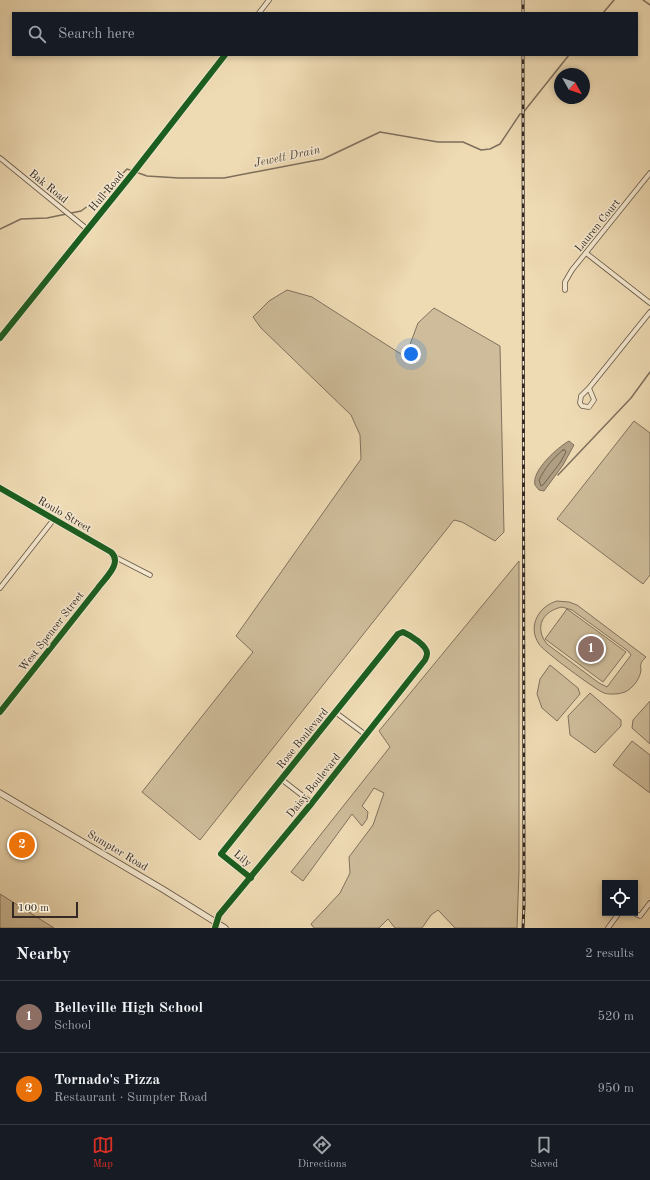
<!DOCTYPE html>
<meta charset="utf-8">
<style>
body{margin:0;font-family:"Old Standard TT",serif;background:#20242c;color:#f1f3f6}
.controls{position:absolute;right:12px;bottom:12px;display:grid;overflow:hidden;border-radius:0px;box-shadow:0 2px 6px #0003}
.controls button{width:36px;height:36px;display:grid;place-items:center;padding:0;border:0;border-bottom:1px solid #363941;background:#171b24;color:#f1f3f6;font:20px sans-serif}
.compass{position:absolute;left:554px;top:68px;width:36px;height:36px;border-radius:50%;background:#171b24;box-shadow:0 2px 6px #0003;rotate:130deg}
.scale{position:absolute;left:12px;bottom:10px;width:66px;box-sizing:border-box;padding-left:4px;border:2px solid #342922;border-top:0;font-size:11px;line-height:14px;white-space:nowrap;color:#342922;-webkit-text-stroke:3px #f4e7ce;paint-order:stroke}
.you{position:absolute;left:411px;top:354px;width:14px;height:14px;margin:-10px;border:3px solid #fff;border-radius:50%;background:#1a73e8;box-shadow:0 0 0 6px #1a73e833}
.badge{display:grid;place-items:center;width:26px;height:26px;border-radius:50%;background:#d93025;color:#fff;font-size:13px;font-weight:700}
.pin{position:absolute;translate:-50% -50%;border:2px solid #fff;box-shadow:0 1px 4px #0006}
.list{margin:0;padding:0;list-style:none}
h2{display:flex;justify-content:space-between;align-items:center;height:52px;margin:0;padding:0 16px;font-size:17px}
h2 small{font-size:13px;font-weight:400;color:#9ea1a6}
.list li{display:grid;grid-template-columns:26px 1fr auto;gap:12px;align-items:center;box-sizing:border-box;height:72px;padding:0 16px;border-top:1px solid #363941}
.list b{display:block;font-size:15px;white-space:nowrap}
.list p{margin:0;font-size:13px;white-space:nowrap;color:#9ea1a6}
.list em{font-size:13px;font-style:normal;color:#9ea1a6}
.icon{flex:none;width:22px;height:22px;fill:none;stroke:currentColor;stroke-width:2;stroke-linecap:round;stroke-linejoin:round}
.map{position:relative;flex:none;width:650px;height:928px;overflow:hidden}
.search{position:absolute;background:#171b24;box-shadow:0 2px 6px #0003;left:12px;right:12px;top:12px;height:44px;display:flex;align-items:center;gap:10px;box-sizing:border-box;padding:0 14px;border-radius:0px;color:#9ea1a6;font-size:15px}
.sheet{height:196px;background:#171b24}
nav{display:flex;justify-content:space-around;align-items:center;box-sizing:border-box;height:56px;border-top:1px solid #363941;background:#171b24;font-size:11px;color:#9ea1a6}
nav a{display:grid;justify-items:center;gap:2px}
nav .on{color:#d93025}
.map>svg:first-child{display:block}
</style>
<div class="map">
<svg width="650" height="928" viewBox="0 0 650 928">
<rect width="100%" height="100%" fill="#eedab3"/>
<filter id="stains"><feTurbulence type="fractalNoise" baseFrequency=".005" numOctaves="4"/><feColorMatrix values="0 0 0 0 .2 0 0 0 0 .09 0 0 0 0 .02 0 0 0 .5 -.17"/></filter>
<radialGradient id="worn" r=".72"><stop offset=".6" stop-color="#630" stop-opacity="0"/><stop offset="1" stop-color="#630" stop-opacity=".3"/></radialGradient>
<g fill="#cebc9a" stroke="#81725e" fill-rule="evenodd">
<path d="M287,290L312,297L404,356L408,350L418,323L434,308L500,346L504,532L495,541L462,522L454,520L200,840L142,792L253,652L236,636L361,459L360,435L351,415L261,328L253,317L269,301Z"/>
<path d="M634,421L650,433V575L643,584L557,519Z"/>
<path d="M519,561V871L517,928H455L438,910L431,915L422,928H395L388,919L379,928H314L311,924L340,893L350,873L349,857L373,825L384,793L374,788L362,806L368,812L367,819L362,826L352,814L303,881L291,872L390,747L379,731Z"/>
<path d="M557,601L569,602L577,605L646,657C644,659 641,662 641,664C640,666 641,668 641,670C640,679 633,688 625,692C619,694 611,695 604,693C596,690 543,651 539,644C527,626 539,606 557,601ZM562,607L572,610L628,651L631,655L607,687L599,683L547,644C534,628 542,611 562,607Z"/>
<path d="M567,609L626,652L603,682L545,639Z"/>
<path d="M550,665L578,688L580,694L557,721L542,708L537,694L540,679Z"/>
<path d="M590,693L621,720V726L595,753L570,735L568,716Z"/>
<path d="M650,701V744L632,728L633,720Z"/>
<path d="M632,741L650,755V793L613,765Z"/>
<path d="M0,894L54,928H0Z"/>
</g>
<path fill="#af9e82" stroke="#7e6f5c" d="M569,441L574,445L563,465L544,491L539,490C538,489 535,485 535,485C531,471 558,447 569,441Z"/>
<g fill="none" stroke-linecap="round" stroke-linejoin="round">
<path stroke="#726452" stroke-width="1" d="M563,450H565L566,452L560,463L543,485L541,486L539,480C545,468 553,458 563,450Z"/>
<g stroke="#7e6f5c" stroke-width="1.5">
<path d="M643,0L650,5"/>
<path d="M603,13L614,0"/>
<path d="M0,229L21,219L47,218L81,211L99,198L127,169L147,176L179,178H224L323,159L380,132L438,142H463L481,150L490,149L500,144L520,114H522L569,55"/>
<path d="M558,475L631,398L650,372"/>
</g>
<g stroke="#625546" stroke-width="5.5">
<g id="minor">
<path d="M259,13L269,0"/>
<path d="M0,158L87,229"/>
<path d="M586,253L650,303"/>
<path d="M565,290V282L572,270L650,173"/>
<path d="M0,338L133,173L225,55"/>
<path d="M589,388L594,400L589,407L582,406L580,403L581,396L589,388L650,312"/>
<path d="M0,488L111,552C123,563 105,578 98,588L0,712"/>
<path d="M115,557L150,575"/>
<path d="M0,588L54,519"/>
<path d="M335,712L366,735"/>
<path d="M281,779L312,803"/>
<path d="M634,913L640,916L650,903"/>
<path d="M215,928L219,915L312,803L425,660C426,658 427,656 427,654C428,646 410,635 403,632L398,634L221,854L251,878"/>
<path d="M608,928L619,913"/>
</g>
</g>
<g stroke="#625546" stroke-width="7">
<path id="tertiary" d="M0,793L164,890L225,928"/>
</g>
<use href="#minor" stroke="#f4e7ce" stroke-width="4"/>
<use href="#tertiary" stroke="#f4e7ce" stroke-width="5.5"/>
<g stroke="#342922" stroke-width="3">
<g id="rail">
<path d="M523,0V13"/>
<path d="M523,55L524,905L523,928"/>
</g>
</g>
<use href="#rail" stroke="#f4e7ce" stroke-width="1.5" stroke-dasharray="4.5" stroke-linecap="butt"/>
<g stroke="#f4e7ce" stroke-width="8">
<g id="cycleway">
<path d="M0,338L133,173L225,55"/>
<path d="M0,488L111,552C123,563 105,578 98,588L0,712"/>
<path d="M215,928L219,915L312,803L425,660C426,658 427,656 427,654C428,646 410,635 403,632L398,634L221,854L251,878"/>
</g>
</g>
<use href="#cycleway" stroke="#1b5e20" stroke-width="6"/>
</g>
<g text-anchor="middle" stroke-width="3" stroke-linejoin="round" paint-order="stroke">
<g font-size="11" fill="#342922" stroke="#f4e7ce">
<text transform="translate(49 186) rotate(39)" y="4">Bak Road</text>
<text transform="translate(106 191) rotate(-50)" y="4">Hull Road</text>
<text transform="translate(597 225) rotate(-51)" y="4">Lauren Court</text>
<text transform="translate(65 514) rotate(30)" y="4">Roulo Street</text>
<text transform="translate(51 631) rotate(-52)" y="4">West Spencer Street</text>
<text transform="translate(302 738) rotate(-51)" y="4">Rose Boulevard</text>
<text transform="translate(313 785) rotate(-51)" y="4">Daisy Boulevard</text>
<text transform="translate(118 850) rotate(31)" y="4">Sumpter Road</text>
<text transform="translate(243 858) rotate(39)" y="4">Lily</text>
</g>
<g font-size="12" font-style="italic" fill="#594c3f" stroke="#f4e7ce">
<text transform="translate(287 156) rotate(-12)" y="4">Jewett Drain</text>
</g>
</g>
<rect width="100%" height="100%" filter="url(#stains)"/>
<rect width="100%" height="100%" fill="url(#worn)"/>
</svg>
<div class="controls">
<button><svg class="icon" aria-label="locate" viewBox="0 0 24 24"><circle cx="12" cy="12" r="6"/><path d="M12 2v4M12 18v4M2 12h4M18 12h4"/></svg></button>
</div>
<svg class="compass" viewBox="-18 -18 36 36"><path d="M0-13l5 13h-10z" fill="#e53935"/><path d="M0 13l5-13h-10z" fill="#9ea1a6"/></svg>
<div class="scale">100 m</div>
<div class="you"></div>
<div class="pin badge" style="left:591px;top:649px;background:#8d6e63">1</div>
<div class="pin badge" style="left:22px;top:845px;background:#e8710a">2</div>
<div class="search"><svg class="icon" aria-label="search" viewBox="0 0 24 24"><circle cx="10" cy="10" r="6"/><path d="M15 15l6 6"/></svg>Search here</div>
</div>
<section class="sheet">
<h2>Nearby<small>2 results</small></h2>
<ul class="list">
<li><span class="badge" style="background:#8d6e63">1</span><div><b>Belleville High School</b><p>School</p></div><em>520 m</em></li>
<li><span class="badge" style="background:#e8710a">2</span><div><b>Tornado's Pizza</b><p>Restaurant · Sumpter Road</p></div><em>950 m</em></li>
</ul>
</section>
<nav>
<a class="on"><svg class="icon" aria-label="map" viewBox="0 0 24 24"><path d="M3 6l6-2 6 2 6-2v14l-6 2-6-2-6 2zM9 4v14M15 6v14"/></svg>Map</a>
<a><svg class="icon" aria-label="directions" viewBox="0 0 24 24"><path d="M12 3l9 9-9 9-9-9zM9 14v-3h6M13 9l2 2-2 2"/></svg>Directions</a>
<a><svg class="icon" aria-label="saved" viewBox="0 0 24 24"><path d="M7 4h10v16l-5-4-5 4z"/></svg>Saved</a>
</nav>
